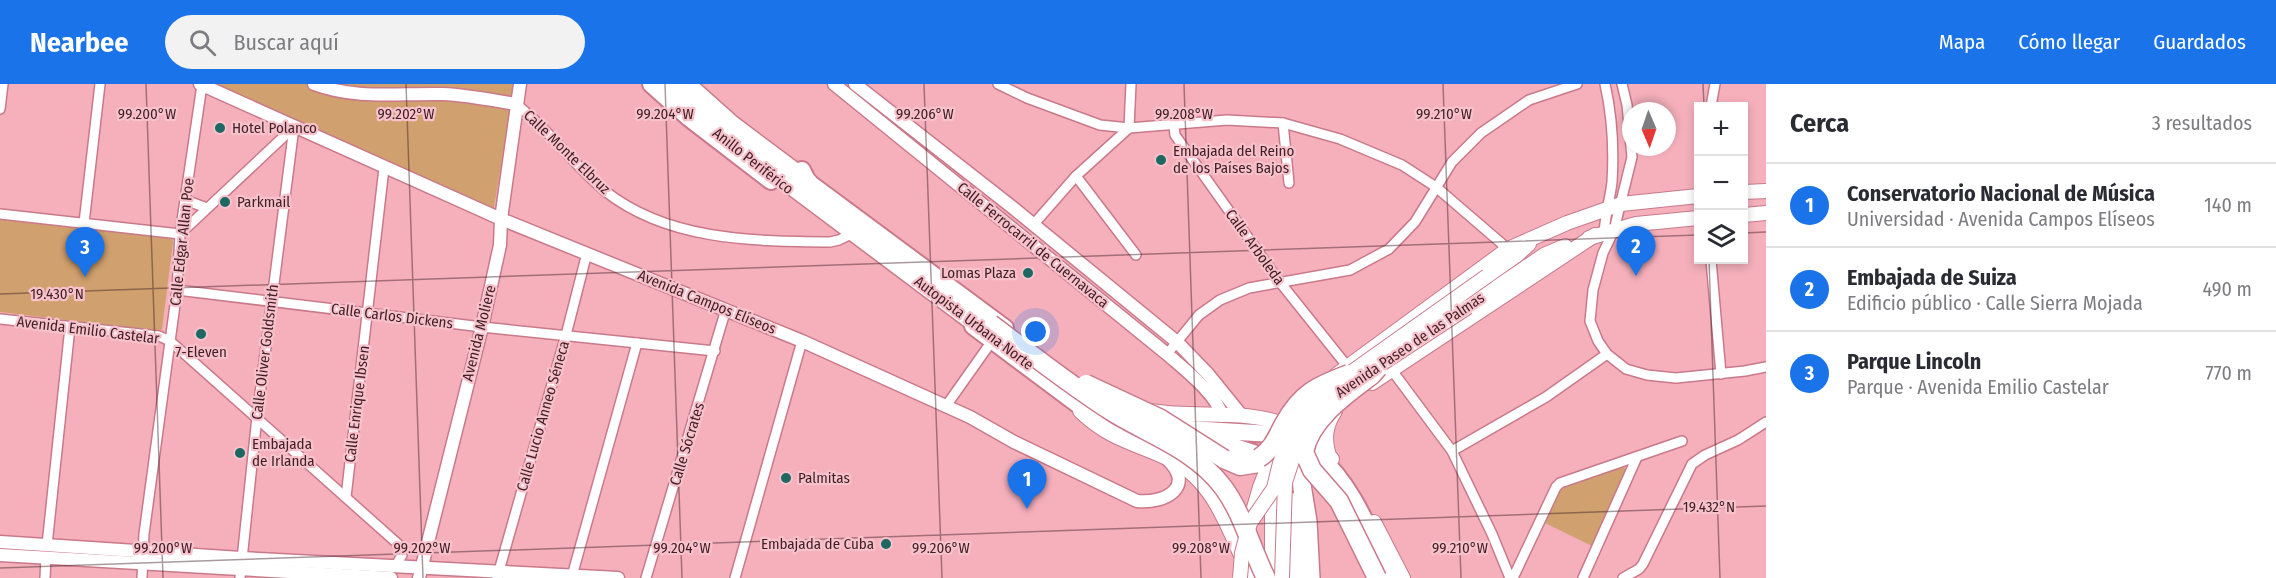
<!DOCTYPE html>
<html lang="es">
<meta charset="utf-8">
<style>
body{margin:0;font-family:"Fira Sans Condensed",sans-serif;background:#f2f2f3;color:#2b2b33}
.controls{position:absolute;right:18px;top:18px;display:grid;overflow:hidden;border-radius:0px;box-shadow:0 3px 9px #0003}
.controls button{width:54px;height:54px;display:grid;place-items:center;padding:0;border:0;border-bottom:2px solid #e1e1e2;background:#fff;color:#2b2b33;font:30px sans-serif}
.compass{position:absolute;left:1622px;top:18px;width:54px;height:54px;border-radius:50%;background:#fff;box-shadow:0 3px 9px #0003;rotate:178deg}
.you{position:absolute;left:1036px;top:248px;width:21px;height:21px;margin:-15px;border:4px solid #fff;border-radius:50%;background:#1a73e8;box-shadow:0 0 0 9px #1a73e833}
.badge{display:grid;place-items:center;width:39px;height:39px;border-radius:50%;background:#1a73e8;color:#fff;font-size:20px;font-weight:700}
.pin{position:absolute;translate:-50% -50px;filter:drop-shadow(0 2px 3px #0008)}
.pin::after{content:'';position:absolute;top:32px;width:21px;height:18px;background:inherit;clip-path:polygon(0 0,100% 0,50% 100%)}
.list{margin:0;padding:0;list-style:none}
h2{display:flex;justify-content:space-between;align-items:center;height:78px;margin:0;padding:0 24px;font-size:26px}
h2 small{font-size:20px;font-weight:400;color:#7c7c81}
.list li{display:grid;grid-template-columns:39px 1fr auto;gap:18px;align-items:center;box-sizing:border-box;height:84px;padding:0 24px;border-top:2px solid #e1e1e2}
.list b{display:block;font-size:22px;white-space:nowrap}
.list p{margin:0;font-size:20px;white-space:nowrap;color:#7c7c81}
.list em{font-size:20px;font-style:normal;color:#7c7c81}
.icon{flex:none;width:33px;height:33px;fill:none;stroke:currentColor;stroke-width:2;stroke-linecap:round;stroke-linejoin:round}
.map{position:relative;flex:none;width:1766px;height:494px;overflow:hidden}
header{display:flex;align-items:center;gap:36px;box-sizing:border-box;height:84px;padding:0 30px;background:#1a73e8;color:#fff}
header strong{font-size:28px}
nav{display:flex;gap:33px;margin-inline-start:auto;font-size:21px}
.search{width:420px;height:54px;background:#f2f2f3;display:flex;align-items:center;gap:15px;box-sizing:border-box;padding:0 21px;border-radius:33px;color:#7c7c81;font-size:22px}
main{display:flex}
aside{flex:1;background:#fff}
.map>svg:first-child{display:block}
</style>
<header>
<strong>Nearbee</strong>
<div class="search"><svg class="icon" aria-label="search" viewBox="0 0 24 24"><circle cx="10" cy="10" r="6"/><path d="M15 15l6 6"/></svg>Buscar aquí</div>
<nav><a>Mapa</a><a>Cómo llegar</a><a>Guardados</a></nav>
</header>
<main>
<div class="map">
<svg width="1766" height="494" viewBox="0 0 1766 494">
<rect width="100%" height="100%" fill="#f5b0bc"/>
<g fill="#d0a06e">
<path d="M212,0H515L493,129Z"/>
<path d="M0,134L172,154L173,158L162,245L159,247L0,228Z"/>
<path d="M1621,383L1627,385L1592,462L1545,439L1560,405Z"/>
</g>
<g fill="none" stroke-linecap="round" stroke-linejoin="round">
<g stroke="#ca798a" stroke-width="12">
<g id="minor">
<path d="M998,0L1027,14L1100,41L1129,44L1227,36L1283,39L1340,55L1402,81L1436,103L1508,165"/>
<path d="M1622,0L1627,21L1632,73L1614,146L1603,169L1593,206L1590,237L1598,257L1607,270L1626,285L1647,291L1676,294L1745,287L1766,283"/>
<path d="M516,20C549,45 573,81 605,107C668,157 753,157 830,158L839,156L849,151"/>
<path d="M1711,22L1715,0"/>
<path d="M0,25L3,0"/>
<path d="M1177,39L1174,43L1175,51L1279,197L1347,282"/>
<path d="M1283,39L1289,99"/>
<path d="M1076,92L1136,171"/>
<path d="M185,116L207,124"/>
<path d="M0,130L180,150"/>
<path d="M84,139L100,0"/>
<path d="M1033,141L1076,92L1129,44L1131,0"/>
<path d="M1604,149C1605,132 1610,115 1612,98C1614,66 1612,31 1605,0"/>
<path d="M180,150L294,43"/>
<path d="M1711,176L1721,290"/>
<path d="M177,206L482,243L715,267"/>
<path d="M0,235L159,252L170,257L398,460L402,471L395,483"/>
<path d="M1167,270L1199,231L1220,216L1249,204L1350,186L1389,165L1415,138L1452,78L1481,49L1529,16L1577,0"/>
<path d="M1391,285L1452,367L1492,450L1510,494"/>
<path d="M946,322L992,257"/>
<path d="M1452,367L1546,313L1607,270"/>
<path d="M1305,394L1312,437L1315,494"/>
<path d="M346,413L384,84"/>
<path d="M47,461L70,243"/>
<path d="M572,492L637,259"/>
<path d="M45,494L46,473"/>
<path d="M142,494L144,450L177,206L180,150L202,1"/>
<path d="M240,494L257,333L294,43"/>
<path d="M497,494L566,251L587,169"/>
<path d="M646,494L726,225"/>
<path d="M735,494L802,257"/>
<path d="M1513,494L1556,403L1560,399L1682,357"/>
<path d="M1583,494L1637,373"/>
<path d="M1623,494L1639,485L1643,480L1692,380L1705,371L1738,356L1766,338"/>
</g>
</g>
<g stroke="#ca798a" stroke-width="15">
<g id="tertiary">
<path d="M200,0L501,135L802,257L970,333L1014,358L1137,417C1166,420 1196,402 1167,375"/>
<path d="M314,0C357,16 398,9 443,10C467,11 492,16 516,20"/>
<path d="M834,0L1167,270C1184,285 1217,310 1222,332"/>
<path d="M855,0L1012,123L1177,258L1208,290L1242,332"/>
<path d="M0,458L241,474L618,494"/>
<path d="M0,471L391,494"/>
<path d="M419,494L482,243L500,161L501,135L520,0"/>
</g>
</g>
<g stroke="#ca798a" stroke-width="16">
<g id="secondary">
<path d="M1744,108L1766,107"/>
<path d="M1744,131L1766,129"/>
<path d="M1589,154L1636,140L1698,134"/>
<path d="M1487,192L1517,171L1529,160"/>
<path d="M1468,223L1544,171L1565,162"/>
<path d="M1335,292L1508,165L1567,139L1621,120L1698,112"/>
<path d="M1372,299L1595,151"/>
<path d="M1080,327C1111,357 1137,359 1173,377C1212,396 1227,441 1244,478"/>
<path d="M1151,327C1196,335 1246,324 1288,342C1305,349 1319,362 1332,375"/>
<path d="M1303,362L1299,390L1304,437L1306,494"/>
<path d="M1329,372C1324,355 1325,342 1335,327"/>
<path d="M1250,438L1260,403L1277,360"/>
<path d="M1374,438L1403,494"/>
<path d="M1248,463V494"/>
<path d="M1272,494V428L1274,404"/>
</g>
</g>
<g stroke="#ca798a" stroke-width="20">
<g id="trunk">
<path d="M651,0L689,34L771,97"/>
<path d="M802,86L808,98L1005,244"/>
<path d="M973,242L1088,328L1142,351"/>
<path d="M1172,344L1273,350"/>
<path d="M1197,360L1229,361L1260,371"/>
<path d="M1318,372C1353,400 1372,454 1392,494"/>
<path d="M1289,416L1294,494"/>
</g>
</g>
<g stroke="#ca798a" stroke-width="21">
<g id="motorway">
<path d="M665,0L703,35L731,56L986,247"/>
<path d="M686,0L732,41L808,98"/>
<path d="M1224,375L1240,382L1259,379"/>
</g>
</g>
<use href="#minor" stroke="#fff" stroke-width="9"/>
<use href="#tertiary" stroke="#fff" stroke-width="12"/>
<use href="#secondary" stroke="#fff" stroke-width="14"/>
<use href="#trunk" stroke="#fff" stroke-width="16"/>
<use href="#motorway" stroke="#fff" stroke-width="18"/>
<g stroke="#ca798a" stroke-width="16" stroke-linecap="butt">
<g id="secondary-bridge">
<path d="M1369,288L1468,223"/>
<path d="M1240,494L1242,469L1250,439L1274,404L1280,379L1288,359L1309,326L1324,309L1349,290L1487,192"/>
<path d="M1282,494L1285,398L1294,371L1304,350"/>
</g>
</g>
<g stroke="#ca798a" stroke-width="21" stroke-linecap="butt">
<g id="motorway-bridge">
<path d="M991,240C1031,270 1071,302 1114,329C1152,352 1195,366 1223,403C1243,430 1251,464 1266,494"/>
<path d="M1086,300L1161,335L1224,375"/>
<path d="M1259,374C1273,365 1277,353 1284,340C1301,309 1317,302 1349,290"/>
<path d="M1377,494L1339,417L1312,386L1304,368C1310,335 1347,310 1372,291L1378,284"/>
</g>
</g>
<use href="#secondary-bridge" stroke="#fff" stroke-width="14"/>
<use href="#motorway-bridge" stroke="#fff" stroke-width="18"/>
</g>
<path fill="none" stroke="#401f26" stroke-width="1.5" stroke-opacity="0.45" d="M146,0L163,494M406,0L423,494M665,0L682,494M924,0L942,494M1184,0L1201,494M1443,0L1461,494M1703,0L1704,22M1744,149L1766,148M1709,176L1720,494M0,210L1698,151M0,484L1766,422"/>
<g fill="#1d6862" stroke="#f7c2cb" stroke-width="2">
<circle cx="220" cy="44" r="6"/>
<circle cx="1161" cy="76" r="6"/>
<circle cx="225" cy="118" r="6"/>
<circle cx="1028" cy="189" r="6"/>
<circle cx="201" cy="250" r="6"/>
<circle cx="240" cy="369" r="6"/>
<circle cx="786" cy="394" r="6"/>
<circle cx="886" cy="460" r="6"/>
</g>
<g text-anchor="middle" stroke-width="4.5" stroke-linejoin="round" paint-order="stroke">
<g font-size="15" fill="#401f26" stroke="#f7c2cb" text-anchor="start">
<text x="232" y="49">Hotel Polanco</text>
<text x="1173" y="72">Embajada del Reino<tspan x="1173" dy="17">de los Países Bajos</tspan></text>
<text x="237" y="123">Parkmail</text>
<text x="1016" y="194" text-anchor="end">Lomas Plaza</text>
<text x="201" y="273" text-anchor="middle">7-Eleven</text>
<text x="252" y="365">Embajada<tspan x="252" dy="17">de Irlanda</tspan></text>
<text x="798" y="399">Palmitas</text>
<text x="874" y="465" text-anchor="end">Embajada de Cuba</text>
</g>
<g font-size="15" fill="#401f26" stroke="#f7c2cb">
<text transform="translate(567 68) rotate(44)" y="5">Calle Monte Elbruz</text>
<text transform="translate(753 77) rotate(38)" y="5">Anillo Periférico</text>
<text transform="translate(182 158) rotate(-84)" y="5">Calle Edgar Allan Poe</text>
<text transform="translate(1033 161) rotate(39)" y="5">Calle Ferrocarril de Cuernavaca</text>
<text transform="translate(1255 163) rotate(54)" y="5">Calle Arboleda</text>
<text transform="translate(707 218) rotate(22)" y="5">Avenida Campos Elíseos</text>
<text transform="translate(392 232) rotate(7)" y="5">Calle Carlos Dickens</text>
<text transform="translate(974 239) rotate(37)" y="5">Autopista Urbana Norte</text>
<text transform="translate(88 246) rotate(7)" y="5">Avenida Emilio Castelar</text>
<text transform="translate(479 249) rotate(-76)" y="5">Avenida Moliere</text>
<text transform="translate(1410 261) rotate(-34)" y="5">Avenida Paseo de las Palmas</text>
<text transform="translate(265 268) rotate(-83)" y="5">Calle Oliver Goldsmith</text>
<text transform="translate(357 320) rotate(-83)" y="5">Calle Enrique Ibsen</text>
<text transform="translate(543 332) rotate(-74)" y="5">Calle Lucio Anneo Séneca</text>
<text transform="translate(687 360) rotate(-73)" y="5">Calle Sócrates</text>
</g>
</g>
<g font-size="15" text-anchor="middle" fill="#401f26" stroke="#f7c2cb" stroke-width="4.5" stroke-linejoin="round" paint-order="stroke">
<text x="147" y="35">99.200°W</text>
<text x="406" y="35">99.202°W</text>
<text x="665" y="35">99.204°W</text>
<text x="925" y="35">99.206°W</text>
<text x="1184" y="35">99.208°W</text>
<text x="1444" y="35">99.210°W</text>
<text x="57" y="215">19.430°N</text>
<text x="1709" y="428">19.432°N</text>
<text x="163" y="469">99.200°W</text>
<text x="422" y="469">99.202°W</text>
<text x="682" y="469">99.204°W</text>
<text x="941" y="469">99.206°W</text>
<text x="1201" y="469">99.208°W</text>
<text x="1460" y="469">99.210°W</text>
</g>
</svg>
<div class="controls">
<button>+</button>
<button>−</button>
<button><svg class="icon" aria-label="layers" viewBox="0 0 24 24"><path d="M12 4l9 5-9 5-9-5zM3 14l9 5 9-5"/></svg></button>
</div>
<svg class="compass" viewBox="-18 -18 36 36"><path d="M0-13l5 13h-10z" fill="#e53935"/><path d="M0 13l5-13h-10z" fill="#7c7c81"/></svg>
<div class="you"></div>
<div class="pin badge" style="left:1027px;top:425px">1</div>
<div class="pin badge" style="left:1636px;top:192px">2</div>
<div class="pin badge" style="left:85px;top:193px">3</div>
</div>
<aside>
<h2>Cerca<small>3 resultados</small></h2>
<ul class="list">
<li><span class="badge">1</span><div><b>Conservatorio Nacional de Música</b><p>Universidad · Avenida Campos Elíseos</p></div><em>140 m</em></li>
<li><span class="badge">2</span><div><b>Embajada de Suiza</b><p>Edificio público · Calle Sierra Mojada</p></div><em>490 m</em></li>
<li><span class="badge">3</span><div><b>Parque Lincoln</b><p>Parque · Avenida Emilio Castelar</p></div><em>770 m</em></li>
</ul>
</aside>
</main>
